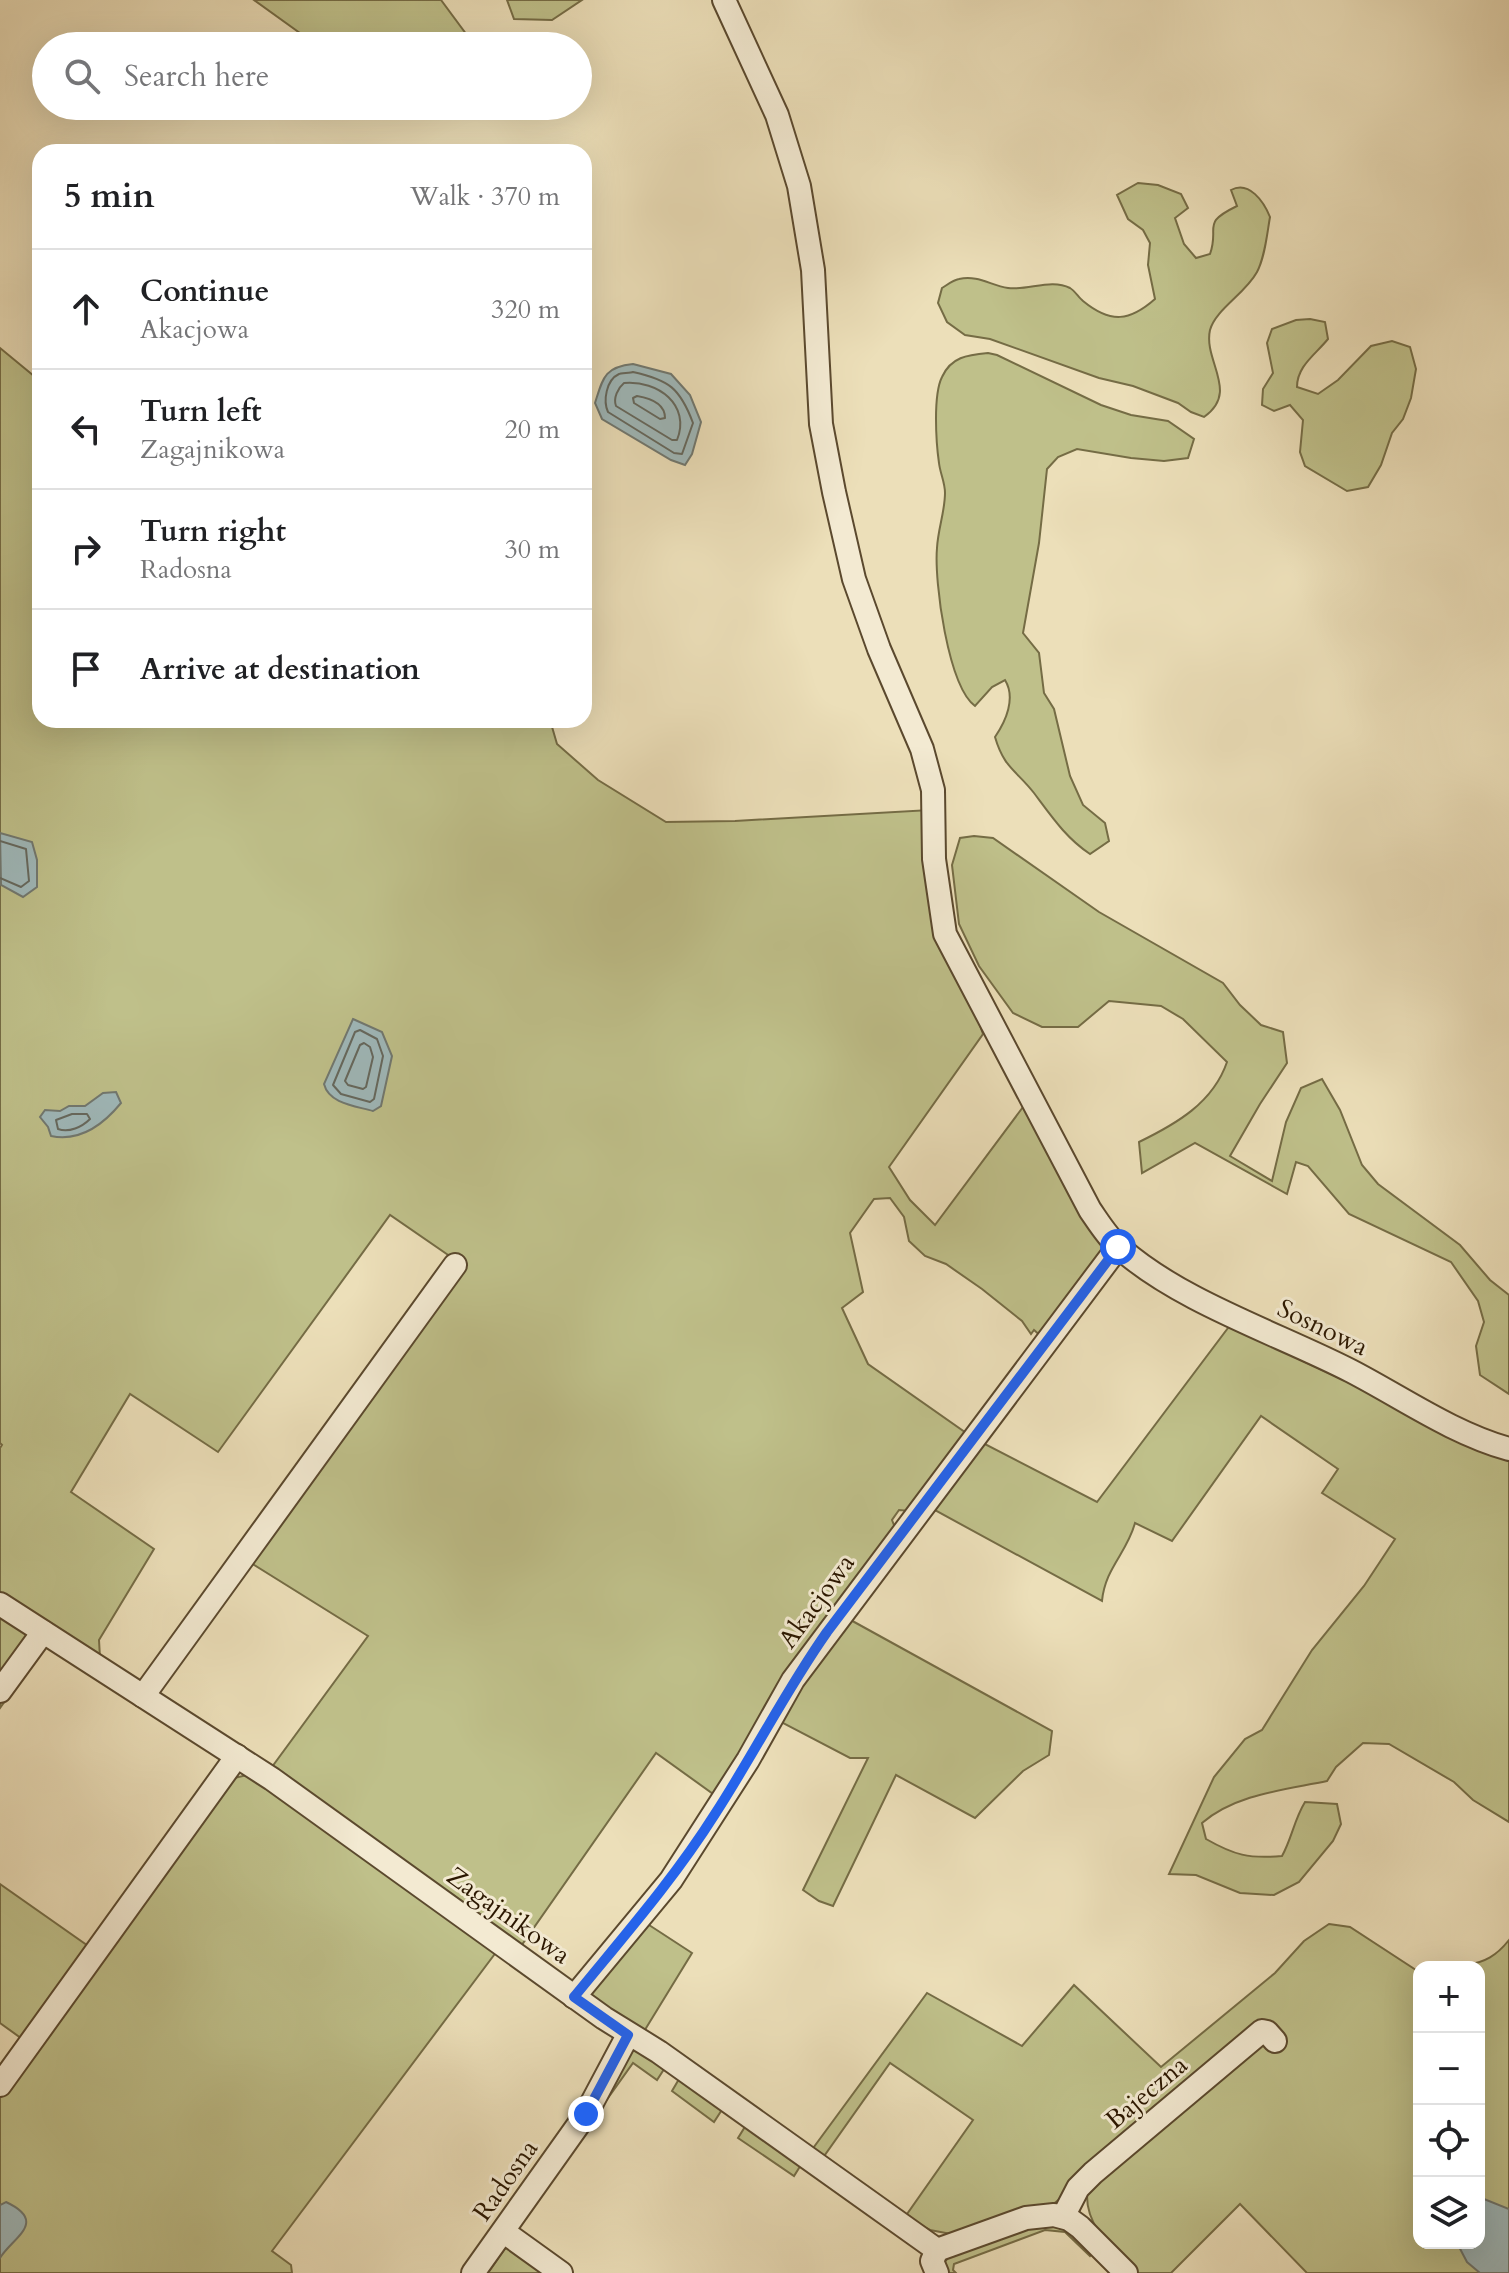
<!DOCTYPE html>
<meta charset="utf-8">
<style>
body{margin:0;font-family:Cardo,serif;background:#f6f6f6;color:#202124}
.controls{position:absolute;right:24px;bottom:24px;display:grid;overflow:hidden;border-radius:16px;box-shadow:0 8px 32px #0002}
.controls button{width:72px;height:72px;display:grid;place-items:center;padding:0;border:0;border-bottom:2px solid #e0e0e0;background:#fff;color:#202124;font:40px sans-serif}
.stop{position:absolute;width:24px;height:24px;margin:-18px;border:6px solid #2563eb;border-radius:50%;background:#fff}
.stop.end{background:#2563eb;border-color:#fff;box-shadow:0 2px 8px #0008}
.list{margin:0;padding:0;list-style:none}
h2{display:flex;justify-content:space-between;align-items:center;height:104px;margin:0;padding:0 32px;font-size:34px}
h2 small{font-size:26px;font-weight:400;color:#757577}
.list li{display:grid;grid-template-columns:52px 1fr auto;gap:24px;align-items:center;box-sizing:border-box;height:120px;padding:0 32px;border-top:2px solid #e0e0e0}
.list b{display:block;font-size:30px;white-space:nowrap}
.list p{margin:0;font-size:26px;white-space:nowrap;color:#757577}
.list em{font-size:26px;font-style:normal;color:#757577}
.icon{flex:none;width:44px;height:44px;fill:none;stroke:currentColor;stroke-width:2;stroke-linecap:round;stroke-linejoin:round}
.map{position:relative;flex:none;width:1509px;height:2273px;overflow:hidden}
.search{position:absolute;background:#fff;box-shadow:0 8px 32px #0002;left:32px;top:32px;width:560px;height:88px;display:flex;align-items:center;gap:20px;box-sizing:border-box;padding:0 28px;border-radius:44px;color:#757577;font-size:30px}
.panel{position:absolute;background:#fff;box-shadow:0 8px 32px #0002;left:32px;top:144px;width:560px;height:584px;border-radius:24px}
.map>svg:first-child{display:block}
</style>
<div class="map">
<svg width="1509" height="2273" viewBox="0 0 1509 2273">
<rect width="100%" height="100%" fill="#ecdfb9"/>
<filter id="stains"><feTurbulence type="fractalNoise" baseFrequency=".0025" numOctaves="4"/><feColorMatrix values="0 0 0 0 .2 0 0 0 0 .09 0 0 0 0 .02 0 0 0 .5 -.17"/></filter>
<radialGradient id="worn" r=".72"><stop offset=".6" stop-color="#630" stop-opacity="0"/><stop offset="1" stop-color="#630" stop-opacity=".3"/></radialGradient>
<g fill="#bfc08a" stroke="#756c45" stroke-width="2">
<path d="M254,0H441L475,46H318Z"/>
<path d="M507,0H582L552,20L514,19Z"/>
<path d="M1138,183L1158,185L1181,194L1188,208L1175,218L1184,244L1196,258L1210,254C1220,226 1200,224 1237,206L1231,190C1249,180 1264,202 1270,217C1267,234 1265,257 1257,272C1245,294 1216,309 1210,330C1203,361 1240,392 1204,417L1191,412L1178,403L1133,386L1099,378L990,339L965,335L947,322L938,303L942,288C947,285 953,280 959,279C978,275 990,285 1008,288C1028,291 1051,278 1070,288C1075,291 1079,298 1083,301C1111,324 1130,321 1155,299L1148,265L1150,243L1143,230L1128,219L1117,195Z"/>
<path d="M1310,319L1325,322L1328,339C1315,355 1297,366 1297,387L1318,394L1338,380L1371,346L1392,341L1410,347L1416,369L1411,398L1403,419L1392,433L1381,465L1368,487L1347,491L1305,466L1300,452L1303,420L1290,405L1274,411L1262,405L1263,389L1273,373L1267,343L1272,329L1296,320Z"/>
<path d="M0,348L40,381V720H550L557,744L598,780L666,822L735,821L930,810L965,983L983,1034L889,1167L910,1200L935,1225L1023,1107L1102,1247L1103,1258L1043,1338L1034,1330L1031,1334L1022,1321L982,1289L946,1264L925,1256L909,1241L904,1217L890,1198L874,1199L850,1233L863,1292L842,1308L868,1364L969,1435L910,1511L899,1510L892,1520L896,1530L716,1796L656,1753L521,1946L269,1771L368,1636L251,1563L451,1257L390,1215L218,1452L130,1394L71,1492L154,1549L99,1640L100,1658L0,1595V1448L2,1445L0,1443Z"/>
<path d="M988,353L997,355L1101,405L1131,415L1168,421L1194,439L1188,458L1164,461L1131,458L1077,449L1058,457L1047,469L1039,543L1023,633L1039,653L1044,693L1054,709L1070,776L1083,805L1105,823L1109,841L1090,854C1066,838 1052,817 1034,793C1016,770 1004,768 995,737C1006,721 1016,698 1005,680L992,687L975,706C948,686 934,581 937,548C938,529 945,511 945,493C945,482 940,473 939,463C936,442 933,395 942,377C951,357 967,355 988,353Z"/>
<path d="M974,836L993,838L1099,912L1223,983L1240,1005L1261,1025L1283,1032L1287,1063L1260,1104L1230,1156L1272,1181L1286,1122L1301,1088L1322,1079L1340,1110L1362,1165L1378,1184L1460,1245L1490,1280L1509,1295V1394L1480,1375L1476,1346L1484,1322L1478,1301L1451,1262L1349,1214L1308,1166L1296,1162L1287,1194L1195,1143L1142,1173L1139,1142C1176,1124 1213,1103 1227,1062L1183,1019L1161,1006L1109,1001L1078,1027H1042L1013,1013L979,966L959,924L952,865L960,838Z"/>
<path d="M1231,1324L1301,1360L1509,1457V1822L1473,1800L1454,1782L1389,1744L1363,1743L1336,1767L1327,1781C1284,1790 1236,1794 1202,1823L1206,1839C1234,1855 1249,1859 1282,1856C1292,1838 1294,1820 1305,1802L1337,1804L1341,1824L1333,1841L1299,1882L1274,1895L1240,1893L1196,1875L1169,1874L1214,1777L1245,1739L1262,1730L1312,1650L1364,1586L1395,1539L1322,1493L1338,1469L1261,1416L1172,1541L1135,1523C1127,1553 1105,1568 1102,1601L931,1508L983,1443L1097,1502Z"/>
<path d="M0,1615L45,1645L0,1708Z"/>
<path d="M847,1618L1052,1731L1049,1755L1023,1771L975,1818L896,1775L833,1906L819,1901L803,1890L868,1758H850L779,1721Z"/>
<path d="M247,1775L497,1951L272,2251L291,2265L292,2273H0V2093L226,1780Z"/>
<path d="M0,1884L91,1948L25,2041L0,2023Z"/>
<path d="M646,1923L692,1953L643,2033L587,1996Z"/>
<path d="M1329,1924L1350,1927L1419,1972V2243H1479V1967H1433C1444,1963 1454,1966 1465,1965C1485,1963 1497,1955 1509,1940V2273H1307L1240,2204L1171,2273H1137C1115,2250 1086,2229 1087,2194L1071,2190L1052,2205L951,2234L930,2230L905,2217L973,2120L890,2063L822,2159L811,2151L927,1993L1022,2046L1074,1985L1161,2067L1275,1973L1304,1941Z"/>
<path d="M635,2050L668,2063L657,2080L633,2063L571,2150L628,2053Z"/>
<path d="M682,2074L725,2105L714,2122L672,2091Z"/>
<path d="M748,2122L804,2160L794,2176L738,2138Z"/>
<path d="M1046,2224L1072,2231L1095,2251L1090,2256L1065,2232L1045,2230L954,2264L953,2270L956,2273H945L944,2263L952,2253L1030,2226Z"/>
<path d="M506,2247L542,2273H488Z"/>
</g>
<g fill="#9fb9bb" stroke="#717870" stroke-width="2">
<path d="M633,364L671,374L690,395L701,422L692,454L685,465L671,460L602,419L595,403C603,378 604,367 633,364Z"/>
<path d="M0,833L32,842L37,860V887L23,897L1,885Z"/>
<path d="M353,1019L382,1032L392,1056L381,1106L373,1111C356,1106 329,1104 324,1084Z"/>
<path d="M116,1092L121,1103C103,1125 80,1142 51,1136L48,1127L40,1117L45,1110L60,1111L69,1106H85L103,1093Z"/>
<path d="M1479,2197L1509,2209V2273H1480L1467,2262L1457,2243H1479Z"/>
<path d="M6,2202C49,2222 12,2238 0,2258V2205Z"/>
</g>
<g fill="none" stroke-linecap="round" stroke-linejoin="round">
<g stroke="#65685e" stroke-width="2">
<path d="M633,372C669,380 680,388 693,423L682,454L674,453L608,412C603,401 606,380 619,374C620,373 631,373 633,372Z"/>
<path d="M624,383C658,380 691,405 677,440H672L616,406C613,398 618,388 624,383Z"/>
<path d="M637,396C649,398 665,403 665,418L660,419L634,403L633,398Z"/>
<path d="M0,841L26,849L29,881L21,887L0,878"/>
<path d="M360,1030L377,1039L383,1056L374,1099L370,1102L341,1094L333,1085L355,1032Z"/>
<path d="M364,1043L370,1047L373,1057L366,1087L363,1089L348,1085L345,1081L360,1045Z"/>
<path d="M72,1114H87L90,1119C82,1127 69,1133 58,1129L56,1120Z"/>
</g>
<g stroke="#5b492e" stroke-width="26">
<g id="minor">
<path d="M724,0L777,115L799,186L813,270L821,424L834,492L854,579L879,649L922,749L933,790L934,859L945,934L1090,1210C1099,1223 1108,1238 1120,1248C1179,1301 1279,1334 1351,1371C1403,1398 1452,1433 1509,1449"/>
<path d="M0,1604L272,1779L604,2018L659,2052L937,2250"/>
<path d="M0,1691L43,1632"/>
<path d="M143,1696L455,1265"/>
<path d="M574,1997L671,1880L748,1760L793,1680L1118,1247"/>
<path d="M0,2085L237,1756"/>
<path d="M1063,2217L1078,2188L1093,2173L1262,2031L1267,2032L1275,2041"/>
<path d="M504,2232L561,2273"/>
<path d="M937,2250L1026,2218L1054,2215L1069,2219L1080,2227L1126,2273"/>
<path d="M473,2273L586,2114L628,2035"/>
<path d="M937,2273L932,2261L937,2250"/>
</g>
</g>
<use href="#minor" stroke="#f3ead2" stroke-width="22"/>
</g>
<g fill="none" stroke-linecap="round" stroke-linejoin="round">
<path stroke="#2563eb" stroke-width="10" d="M586,2114L628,2035L574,1997C623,1937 674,1879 715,1814C754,1754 786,1690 827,1632L1118,1247"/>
</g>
<g text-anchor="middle" stroke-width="6" stroke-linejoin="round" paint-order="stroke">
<g font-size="26" fill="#2b1700" stroke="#f3ead2">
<text transform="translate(1323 1327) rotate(26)" y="9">Sosnowa</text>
<text transform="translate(816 1601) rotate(-54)" y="9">Akacjowa</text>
<text transform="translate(509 1915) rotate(36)" y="9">Zagajnikowa</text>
<text transform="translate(1146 2092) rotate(-40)" y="9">Bajeczna</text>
<text transform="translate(505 2180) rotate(-55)" y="9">Radosna</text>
</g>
</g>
<rect width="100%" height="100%" filter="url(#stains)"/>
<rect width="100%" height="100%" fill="url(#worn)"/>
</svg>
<div class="controls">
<button>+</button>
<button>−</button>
<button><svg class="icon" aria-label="locate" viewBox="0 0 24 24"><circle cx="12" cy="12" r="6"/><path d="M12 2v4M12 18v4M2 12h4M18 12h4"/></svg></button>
<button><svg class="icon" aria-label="layers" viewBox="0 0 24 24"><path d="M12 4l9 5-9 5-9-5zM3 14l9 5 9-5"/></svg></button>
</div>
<div class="stop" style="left:1118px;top:1247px"></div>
<div class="stop end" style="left:586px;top:2114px"></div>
<div class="search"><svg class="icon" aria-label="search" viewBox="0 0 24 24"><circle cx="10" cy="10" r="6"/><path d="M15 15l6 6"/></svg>Search here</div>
<section class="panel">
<h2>5 min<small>Walk · 370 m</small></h2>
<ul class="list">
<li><svg class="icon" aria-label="ahead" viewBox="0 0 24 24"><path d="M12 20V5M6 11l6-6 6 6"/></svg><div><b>Continue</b><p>Akacjowa</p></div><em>320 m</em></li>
<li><svg class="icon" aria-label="left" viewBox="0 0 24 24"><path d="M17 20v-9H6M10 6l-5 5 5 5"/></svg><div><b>Turn left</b><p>Zagajnikowa</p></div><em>20 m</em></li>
<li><svg class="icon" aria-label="right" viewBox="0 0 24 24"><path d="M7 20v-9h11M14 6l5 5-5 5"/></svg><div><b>Turn right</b><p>Radosna</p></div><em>30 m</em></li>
<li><svg class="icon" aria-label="arrive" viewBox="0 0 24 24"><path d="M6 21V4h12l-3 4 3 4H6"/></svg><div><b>Arrive at destination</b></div></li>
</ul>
</section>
</div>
